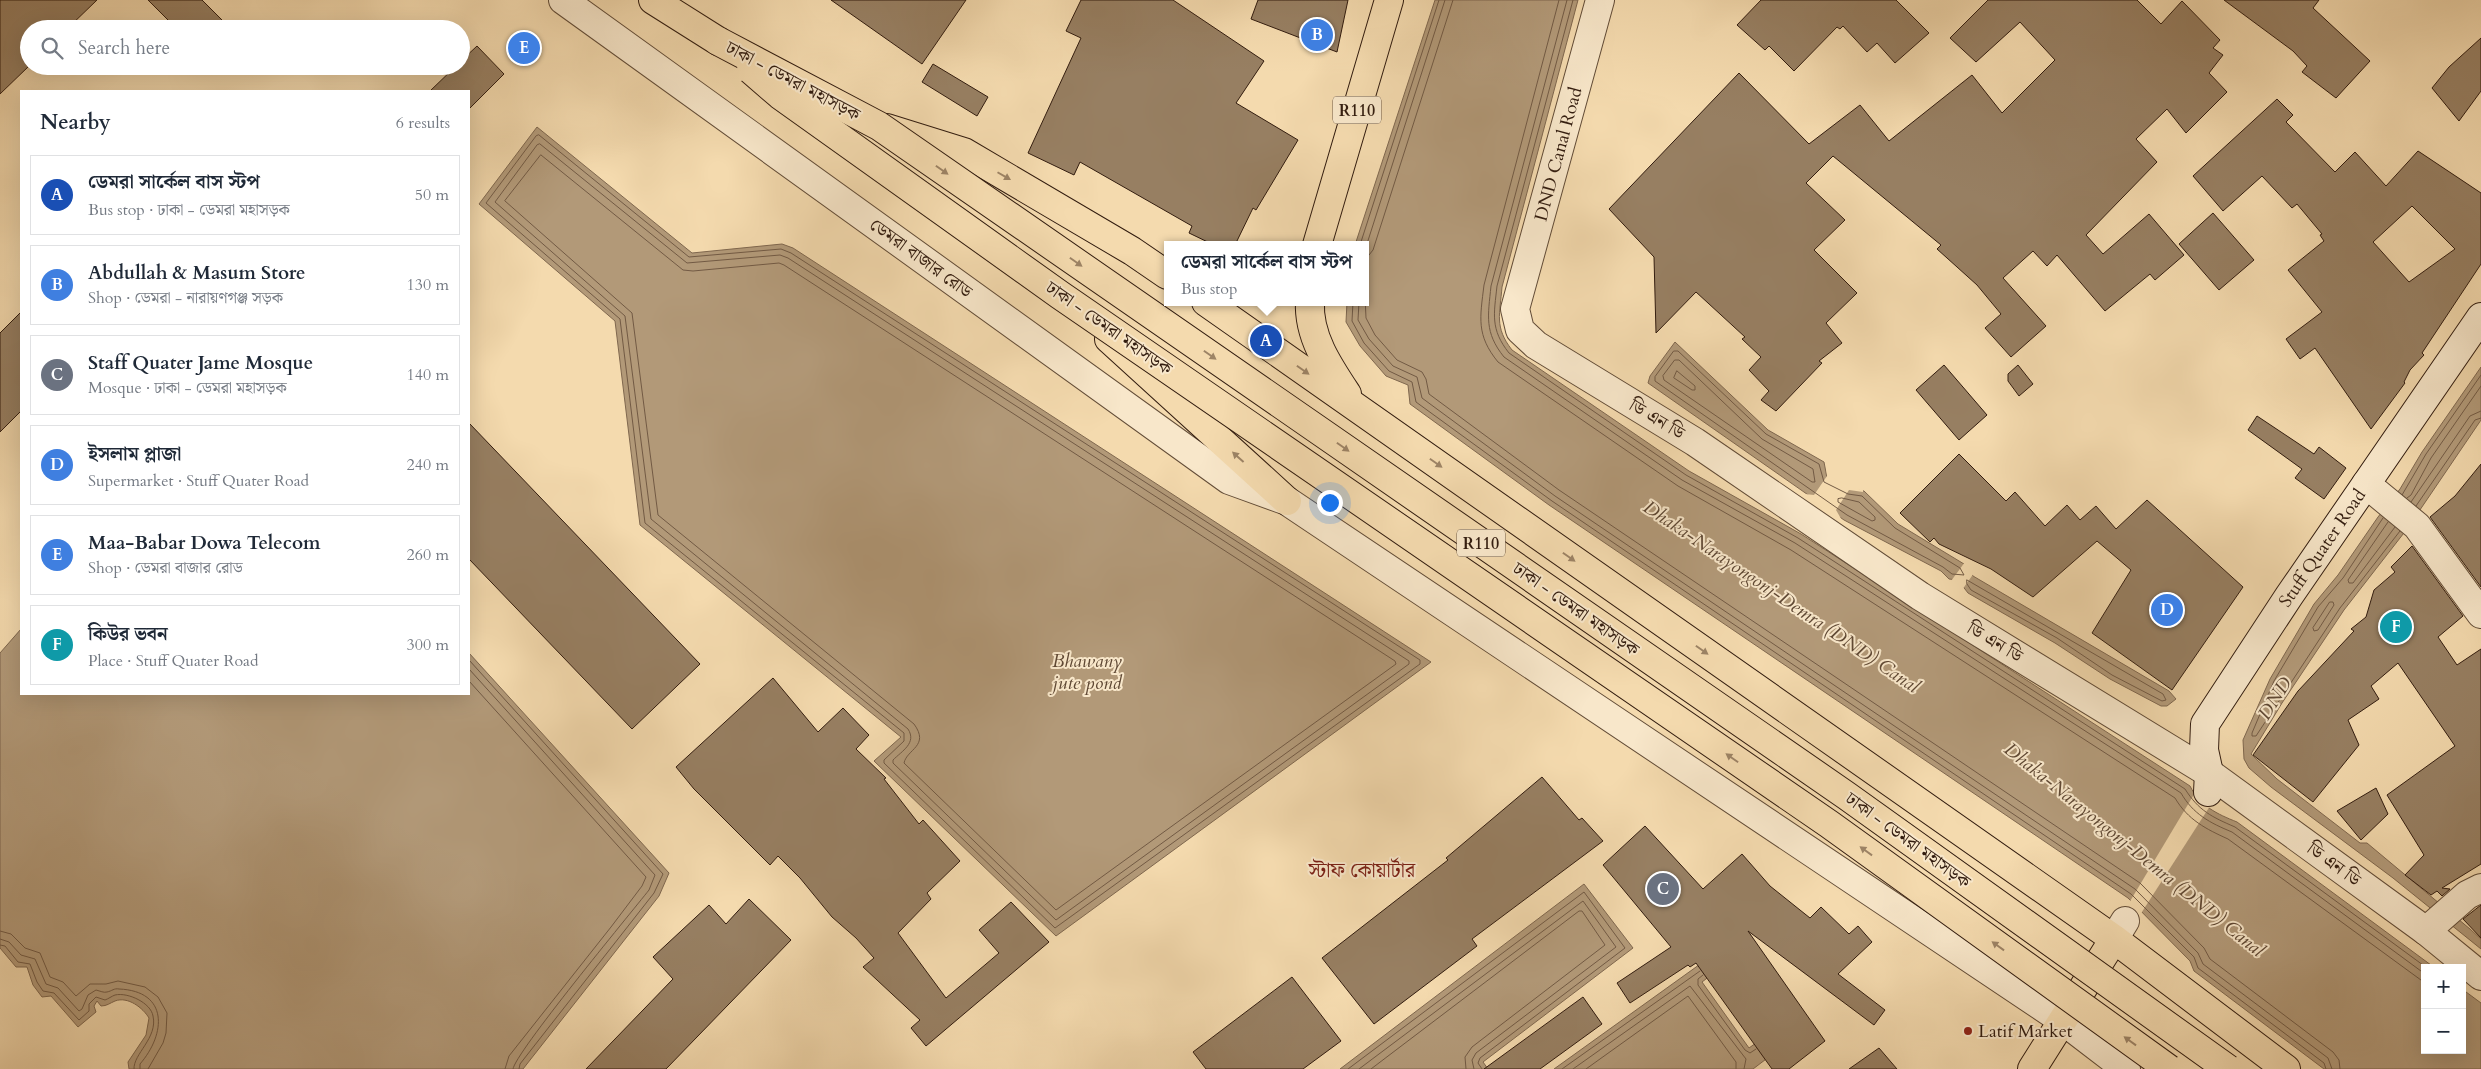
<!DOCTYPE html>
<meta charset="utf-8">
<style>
body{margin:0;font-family:Cardo,"Noto Serif Bengali",serif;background:#f6f6f7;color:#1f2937}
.controls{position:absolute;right:15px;bottom:15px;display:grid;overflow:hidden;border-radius:0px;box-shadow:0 5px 20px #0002}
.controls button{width:45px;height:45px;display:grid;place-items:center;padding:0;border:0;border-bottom:1px solid #e0e1e3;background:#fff;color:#1f2937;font:25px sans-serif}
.you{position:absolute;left:1329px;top:502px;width:18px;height:18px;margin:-12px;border:4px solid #fff;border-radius:50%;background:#1a73e8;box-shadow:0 0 0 8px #1a73e833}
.badge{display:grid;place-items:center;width:32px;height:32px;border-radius:50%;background:#2563eb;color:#fff;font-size:16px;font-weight:700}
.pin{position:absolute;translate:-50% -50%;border:2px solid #fff;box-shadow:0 1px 5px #0006}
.popup{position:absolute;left:1164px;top:241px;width:205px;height:65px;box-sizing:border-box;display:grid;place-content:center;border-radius:0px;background:#fff;filter:drop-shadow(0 1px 4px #0005);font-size:16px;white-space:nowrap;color:#747a83}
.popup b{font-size:19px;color:#1f2937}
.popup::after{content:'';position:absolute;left:50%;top:100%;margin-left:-10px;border:10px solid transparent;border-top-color:#fff}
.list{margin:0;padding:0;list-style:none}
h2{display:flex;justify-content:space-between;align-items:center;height:65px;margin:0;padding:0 20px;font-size:21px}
h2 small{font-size:16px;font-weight:400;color:#747a83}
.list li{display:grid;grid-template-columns:32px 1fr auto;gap:15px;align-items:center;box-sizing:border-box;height:80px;margin:0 10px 10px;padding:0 10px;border:1px solid #e0e1e3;border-radius:0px}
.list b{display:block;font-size:19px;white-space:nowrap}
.list p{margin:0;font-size:16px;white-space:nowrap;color:#747a83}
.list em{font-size:16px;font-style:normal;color:#747a83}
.icon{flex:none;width:28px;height:28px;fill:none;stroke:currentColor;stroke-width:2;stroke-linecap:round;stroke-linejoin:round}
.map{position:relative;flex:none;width:2481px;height:1069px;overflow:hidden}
.search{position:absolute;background:#fff;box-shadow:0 5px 20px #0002;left:20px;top:20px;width:450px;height:55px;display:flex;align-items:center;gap:12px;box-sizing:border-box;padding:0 18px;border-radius:28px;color:#747a83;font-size:19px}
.panel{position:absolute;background:#fff;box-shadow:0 5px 20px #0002;left:20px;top:90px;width:450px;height:605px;border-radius:0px}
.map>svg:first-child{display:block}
</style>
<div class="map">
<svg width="2481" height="1069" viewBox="0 0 2481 1069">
<rect width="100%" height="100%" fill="#f4daae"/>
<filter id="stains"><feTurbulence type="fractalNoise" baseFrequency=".004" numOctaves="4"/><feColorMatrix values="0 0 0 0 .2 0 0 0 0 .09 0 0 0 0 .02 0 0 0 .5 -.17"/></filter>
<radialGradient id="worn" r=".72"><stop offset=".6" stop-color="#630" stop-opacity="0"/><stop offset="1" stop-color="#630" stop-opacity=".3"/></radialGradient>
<g fill="#b29978" stroke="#7f674e">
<path d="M1435,0H1578L1502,287C1500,314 1494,327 1512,350L1689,471L1801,534L2190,786C2200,806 2217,814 2237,822L2435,968H2425V1050H2462V989L2481,1003V1069H2324L2194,971L2190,961L2128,898L1549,505L1410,404L1408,385L1386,376L1360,346L1346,322L1347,302H1365V245H1355Z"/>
<path d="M537,127L692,253L782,244L793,248L1431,662L1056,936L874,761L901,737L640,525L615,321L479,204Z"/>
<path d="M1675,342L1768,430L1824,462L1827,478L1850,489L1864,491L1898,524L1964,564L1973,576L2169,691L2176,699L2167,706H2161L2110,679L2055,643L1968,593L1958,580L1949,579L1941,571L1844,520L1648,383L1650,376Z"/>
<path d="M2481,367V420L2407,529L2344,610L2282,703L2251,754L2277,779L2360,843H2367L2470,929L2481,939V949L2393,878L2271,787L2249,768L2244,759L2243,740L2270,679L2314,604L2338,575L2378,517L2400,489L2422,452Z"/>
<path d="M21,629V694H469V653L669,873L659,896L523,1069H129L128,1062L146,1035L149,1018C143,1008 128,996 115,1001C110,1003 107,1006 101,1006L97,1001L94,1006L96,1012L78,1027L51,996L42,997L33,985L27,967H16L0,948V653Z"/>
<path d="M1584,884L1633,948L1483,1062L1488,1069H1340Z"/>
<path d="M1710,957L1719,969L1702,982L1749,1048L1767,1035L1778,1050L1753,1069H1554Z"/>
</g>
<g fill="#f4daae">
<path d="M1826,460L1829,476L1850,487L1863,490V492L1849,490L1836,510L1843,522L1805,494L1814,495L1827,476Z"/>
<path d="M1965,562L1974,573L1962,590L1956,582L1951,581Z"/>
<path d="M2196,791L2210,806L2140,915L2129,903Z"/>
</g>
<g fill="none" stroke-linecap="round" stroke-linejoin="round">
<g stroke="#725a44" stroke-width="1">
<path d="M1559,0L1484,285C1480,318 1476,335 1498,362L1678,486L1791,550L2175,798C2188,820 2206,829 2228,839L2425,983"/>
<path d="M1567,0L1491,286C1488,316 1484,332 1504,357L1682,480L1795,543L2181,793C2193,814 2210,823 2232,832L2425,974"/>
<path d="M1573,0L1497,286C1494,314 1490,329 1509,353L1686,475L1798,538L2185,789C2199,811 2212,817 2235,827L2427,968"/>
<path d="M539,135L689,257L781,249L791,253L1420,660V664L1055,928L884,763V760L904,741V733L645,523L620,319L486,203L536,136Z"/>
<path d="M540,144L687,263L780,255L788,258L1409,661V664L1056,920L893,763V760C902,751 917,743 908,729L651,519L625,316L495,202L537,145Z"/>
<path d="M541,155L683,270L693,271L779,263L784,265L1395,661L1396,664L1056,910L904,763C907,749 930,746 914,724L658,515L632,313L505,201Z"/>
<path d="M1360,245L1439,0"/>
<path d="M1365,250L1445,0"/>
<path d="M1365,260L1373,250L1453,0"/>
<path d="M1365,296L1366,318L1375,335L1397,360L1422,372L1426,379L1429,394L1559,490L2140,883L2204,948L2210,959L2333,1052L2339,1060L2340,1069"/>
<path d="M1353,302L1352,321L1364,343L1389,371L1412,382L1416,402L1552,501L2131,894L2194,957L2198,968L2324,1063L2326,1069"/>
<path d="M1359,302L1358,320L1369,339L1393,366L1417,377L1422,398L1555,496L2135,889L2198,953L2203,964L2328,1058L2332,1069"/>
<path d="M1674,351H1678L1766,434L1819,464L1824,482L1848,494L1862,496L1895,528L1960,568L1964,575L1952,574L1943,567L1847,515L1655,381V377Z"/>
<path d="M1675,360H1679L1762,439L1813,469L1815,482H1812L1664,380L1663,376Z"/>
<path d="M1677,371L1695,386V390H1692L1674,378Z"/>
<path d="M2402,495L2426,454L2481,375"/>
<path d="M1842,498L1859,502L1875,517V520L1872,521L1838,502V499Z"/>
<path d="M2407,498L2411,495L2431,458L2481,386"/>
<path d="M2411,502L2470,416L2481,411"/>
<path d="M2416,506L2475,420L2481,418"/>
<path d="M2383,518L2343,578L2318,607L2274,681L2252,733V736H2256L2340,608L2400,531"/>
<path d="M2388,522L2348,580L2349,583H2353L2395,527"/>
<path d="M1967,580L2163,694L2166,700L2162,701L2112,675L2057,638L1971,590L1967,584Z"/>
<path d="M2330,602H2333L2334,605L2318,630L2314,631L2313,628Z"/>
<path d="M469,660L663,874L654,893L520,1064L519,1069"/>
<path d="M469,669L655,875L649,890C630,914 514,1054 513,1069"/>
<path d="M469,681L646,877L642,886L611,927L509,1056L505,1069"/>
<path d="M0,931L11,934L25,948L40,953L50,977L63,982L76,996L90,984H106L118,981L145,987L158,997L167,1013L166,1033L163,1043L148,1069"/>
<path d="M0,939L9,942L21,955L35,959L46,984L58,988L79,1011L82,1009L88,995L96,990C100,991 104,993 107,992C112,991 114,988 119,989C169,991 166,1034 140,1064V1069"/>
<path d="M0,945L5,946L18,962L30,964L37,982L43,991L54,993L79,1020L89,1011V1004L96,997L105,1000C108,999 112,996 115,995C128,992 151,1003 153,1016C158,1038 133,1054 134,1069"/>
<path d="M1703,975L1698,979V985L1745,1050L1750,1053L1756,1049"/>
<path d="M1348,1069L1584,892L1625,948L1480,1058L1478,1063L1482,1069"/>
<path d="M1359,1069L1583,901L1616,947L1476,1053L1472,1060L1474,1069"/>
<path d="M1371,1069L1579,911H1582L1605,945L1472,1047L1465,1057L1466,1069"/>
<path d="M1562,1069L1700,971"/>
<path d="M1573,1069L1690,986L1746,1059L1744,1069"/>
<path d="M1586,1069L1688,996L1736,1062V1069"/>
</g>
</g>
<g fill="#977f62" stroke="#321c0f" fill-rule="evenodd">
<path d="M0,0H97L67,29H29V66L0,94Z"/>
<path d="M148,0H202L231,29H177Z"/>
<path d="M831,0H966L922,64Z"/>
<path d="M1081,0H1173L1264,61L1236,103L1298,140L1256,210L1253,208L1235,245H1214L1189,233L1192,226L1080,162L1074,175L1028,153L1081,38L1066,31Z"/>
<path d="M1258,0H1348L1337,52L1251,19Z"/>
<path d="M1761,0H1896L1929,33L1895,63L1877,43L1867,52L1843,26L1840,29L1837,27L1794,71L1769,46L1765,50L1737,25Z"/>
<path d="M1988,0H2137L2161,24L2182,1L2220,40L2213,48L2223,55L2209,73L2227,92L2186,133L2167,109L2136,139L2157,162L2086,235L2103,254L2149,214L2184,255L2155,280L2150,274L2105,311L2057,255L2047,266L2033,251L2003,278L2046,326L2011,357L1985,328L2001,314L1977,285L1937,249L1941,245L1833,156L1806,183L1845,220L1814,250L1857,293L1826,323L1842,343L1819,361L1822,363L1776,411L1761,400L1769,391L1749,370L1761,357L1742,339L1745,337L1696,292L1656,333L1654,257L1609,209L1739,73L1809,144L1860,105L1889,141L1972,75L2002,113L2055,60L2020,22L1976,62L1950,38Z"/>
<path d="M2224,0H2319L2313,8L2370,61L2336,98L2302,72L2307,66L2293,51Z"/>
<path d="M2481,38V91L2459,121L2432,88L2449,67Z"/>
<path d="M477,46L504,74L469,109V91H430L456,66H461V61Z"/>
<path d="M933,64L988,97L977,116L922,82Z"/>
<path d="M2277,99L2293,115L2286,122L2335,172L2355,152L2386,186L2418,151L2481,193V264L2422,353L2424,355L2410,370L2404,382L2405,383L2371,429L2315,348L2300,359L2286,339L2322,312L2288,270L2324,241L2320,235L2322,234L2297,204L2292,208L2262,176L2223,211L2193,176ZM2412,206L2455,249L2409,282L2373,242Z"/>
<path d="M2213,213L2254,260L2219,290L2179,244Z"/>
<path d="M21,312V411L0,432V333Z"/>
<path d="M1944,365L1987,415L1959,440L1916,390Z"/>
<path d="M2018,365L2033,384L2019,396L2008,381V374Z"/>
<path d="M2257,416L2314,454L2319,447L2346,468L2324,499L2295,478L2302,469L2248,430Z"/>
<path d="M469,423L700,664L632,729L469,559Z"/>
<path d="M1959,454L2006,501L2015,492L2045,526L2067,505L2080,520L2096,506L2116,529L2147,500L2243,587L2172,690L2092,633L2131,570L2097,541L2033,597L1991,569L1939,544L1934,538L1930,542L1900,513Z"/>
<path d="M2481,464V587L2430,517L2455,496Z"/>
<path d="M2412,546L2463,616L2438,637L2457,665L2481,649V864L2442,888L2450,889L2442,896L2437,891L2431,895L2405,875L2424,855L2387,795L2455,746L2398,663L2371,686L2379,699L2348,720L2359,745L2313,802L2253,755L2298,691L2354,631L2351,629L2366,617L2374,590L2395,572L2391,567Z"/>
<path d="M773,678L818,732L843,708L869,735L856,749L886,778L884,779L919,824L923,820L960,861L927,893L931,899L898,933L946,998L999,953L979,930L1011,902L1049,942L926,1046L911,1028L920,1020L863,967L874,958L856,938L832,917L800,878L778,856L770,865L694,789L676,767Z"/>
<path d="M1542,777L1579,820L1582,818L1603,841L1472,939L1477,946L1374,1024L1322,958L1448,860L1446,858Z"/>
<path d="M2376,788L2388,814L2361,840L2337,811Z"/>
<path d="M1645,826L1703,889L1742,854L1770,886L1810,918L1821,907L1849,934L1858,926L1872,942L1838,974L1885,1010L1874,1025L1748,931L1825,1041L1789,1069H1772L1696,963L1690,967L1688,965L1630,1003L1617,983L1671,947L1603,865Z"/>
<path d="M749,899L791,940L666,1069H586L673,979L653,957L709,905L726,924Z"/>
<path d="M2481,905V938L2463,919Z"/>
<path d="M1292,977L1341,1041L1303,1069H1206L1193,1052Z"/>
<path d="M1583,997L1602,1024L1540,1069H1484Z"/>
<path d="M1879,1048L1897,1069H1849Z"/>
</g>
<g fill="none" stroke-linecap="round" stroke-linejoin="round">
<g stroke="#624c37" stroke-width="30">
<g id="street">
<path d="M563,0L1229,480L1287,501L2062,1020L2126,1069"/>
<path d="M1600,0L1515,309L1520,330L1536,345L1695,442L1920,596L2209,773L2426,931L2481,976"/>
<path d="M2366,484L2417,526L2481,614"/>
<path d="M2426,931L2467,895L2481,888"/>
<path d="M2114,939L2125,921"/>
</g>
</g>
<g stroke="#321c0f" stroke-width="30">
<g id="secondary">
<path id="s1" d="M2208,792L2209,773L2204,750L2205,724L2289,596L2481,317"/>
</g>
</g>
<g stroke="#321c0f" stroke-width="30">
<g id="primary">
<path d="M653,0L718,41"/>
<path d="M887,128L964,152L1132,251L1167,275"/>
<path d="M1317,245L1389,0"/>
<path d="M1206,302L2114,939L2286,1069"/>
<path d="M1310,302C1308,336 1329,367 1347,394"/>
<path d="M1109,339L1287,501"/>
<path d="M2032,1069L2114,939"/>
</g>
</g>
<use href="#street" stroke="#f8e7ca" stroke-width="28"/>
<use href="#secondary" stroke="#f8e7ca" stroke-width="28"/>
<use href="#primary" stroke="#f4daae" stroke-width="28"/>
<g stroke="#321c0f" stroke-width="30" stroke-linecap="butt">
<g id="primary-bridge">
<path d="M718,41L879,126L1847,796L2228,1069"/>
<path d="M751,70L780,95L1060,295L1829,824L2169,1069"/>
</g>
</g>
<use href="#primary-bridge" stroke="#f4daae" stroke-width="28"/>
</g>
<defs><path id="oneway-solid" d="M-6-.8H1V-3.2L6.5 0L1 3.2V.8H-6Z" transform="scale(1.25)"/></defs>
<g fill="#9d8466">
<use href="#oneway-solid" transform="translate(942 170) rotate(35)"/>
<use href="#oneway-solid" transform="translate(1004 176) rotate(30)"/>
<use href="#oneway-solid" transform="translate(1076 262) rotate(35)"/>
<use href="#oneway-solid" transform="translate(1210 355) rotate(35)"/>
<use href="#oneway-solid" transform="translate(1303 370) rotate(35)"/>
<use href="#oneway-solid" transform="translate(1343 447) rotate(35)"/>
<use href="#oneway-solid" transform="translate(1238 457) rotate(-138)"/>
<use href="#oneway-solid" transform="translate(1436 463) rotate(35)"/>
<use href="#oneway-solid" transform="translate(1569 557) rotate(35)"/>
<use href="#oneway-solid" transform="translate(1702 650) rotate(35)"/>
<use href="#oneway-solid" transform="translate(1732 758) rotate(-145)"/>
<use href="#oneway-solid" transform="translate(1866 851) rotate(-144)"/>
<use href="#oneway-solid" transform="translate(1998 946) rotate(-144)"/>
<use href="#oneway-solid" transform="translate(2130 1041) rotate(-144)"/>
</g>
<circle fill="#8f2418" stroke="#f8e7ca" stroke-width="2" cx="1968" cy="1031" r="5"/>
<g text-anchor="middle" stroke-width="4" stroke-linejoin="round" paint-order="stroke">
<g fill="#f8e7ca" stroke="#6d5947" stroke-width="1">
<rect x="1333" y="96.5" width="48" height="27" rx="4"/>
<rect x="1457" y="529.5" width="48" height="27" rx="4"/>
</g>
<g font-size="16" font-weight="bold" fill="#321c0f">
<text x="1357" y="116">R110</text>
<text x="1481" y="549">R110</text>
</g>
<g font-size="18" fill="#321c0f" stroke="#f8e7ca">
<text transform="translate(793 81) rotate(28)" y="6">ঢাকা - ডেমরা মহাসড়ক</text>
<text transform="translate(1558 154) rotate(-75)" y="6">DND Canal Road</text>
<text transform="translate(921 258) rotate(36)" y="6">ডেমরা বাজার রোড</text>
<text transform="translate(1109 328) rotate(35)" y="6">ঢাকা - ডেমরা মহাসড়ক</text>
<text transform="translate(1657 419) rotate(31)" y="6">ডি এন ডি</text>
<text dy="6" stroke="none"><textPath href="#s1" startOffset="280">Stuff Quater Road</textPath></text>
<text transform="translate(1576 609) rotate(35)" y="6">ঢাকা - ডেমরা মহাসড়ক</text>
<text transform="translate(1995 642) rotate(31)" y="6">ডি এন ডি</text>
<text transform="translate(1908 840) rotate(36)" y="6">ঢাকা - ডেমরা মহাসড়ক</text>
<text transform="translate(2334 864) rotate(36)" y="6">ডি এন ডি</text>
</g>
<g font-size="18" fill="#321c0f" stroke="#f8e7ca" text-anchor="start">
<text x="1978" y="1037">Latif Market</text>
</g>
<g font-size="19" font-style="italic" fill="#5f4834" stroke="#f8e7ca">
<text transform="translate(1782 596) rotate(34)" y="7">Dhaka-Narayongonj-Demra (DND) Canal</text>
<text x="1087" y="667">Bhawany<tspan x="1087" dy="22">jute pond</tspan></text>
<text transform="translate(2274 698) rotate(-58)" y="7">DND</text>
<text transform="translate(2135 849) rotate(39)" y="7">Dhaka-Narayongonj-Demra (DND) Canal</text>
</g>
<g font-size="20" fill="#7a1f14" stroke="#f8e7ca">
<text x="1362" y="877">স্টাফ কোয়ার্টার</text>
</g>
</g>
<rect width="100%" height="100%" filter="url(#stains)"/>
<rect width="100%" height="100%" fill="url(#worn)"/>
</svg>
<div class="controls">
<button>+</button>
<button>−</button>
</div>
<div class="you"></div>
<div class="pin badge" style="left:1266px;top:341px;background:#1a4fb4">A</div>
<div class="popup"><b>ডেমরা সার্কেল বাস স্টপ</b>Bus stop</div>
<div class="pin badge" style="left:1317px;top:35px;background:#3f7fe0">B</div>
<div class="pin badge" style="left:1663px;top:889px;background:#6b7280">C</div>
<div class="pin badge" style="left:2167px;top:610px;background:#3f7fe0">D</div>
<div class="pin badge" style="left:524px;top:48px;background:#3f7fe0">E</div>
<div class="pin badge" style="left:2396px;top:627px;background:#0f9aa8">F</div>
<div class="search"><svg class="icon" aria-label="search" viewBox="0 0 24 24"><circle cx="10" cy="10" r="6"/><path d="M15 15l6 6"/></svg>Search here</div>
<section class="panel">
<h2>Nearby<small>6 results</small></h2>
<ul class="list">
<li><span class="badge" style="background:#1a4fb4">A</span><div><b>ডেমরা সার্কেল বাস স্টপ</b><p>Bus stop · ঢাকা - ডেমরা মহাসড়ক</p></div><em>50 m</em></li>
<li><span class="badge" style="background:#3f7fe0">B</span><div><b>Abdullah &amp; Masum Store</b><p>Shop · ডেমরা - নারায়ণগঞ্জ সড়ক</p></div><em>130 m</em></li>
<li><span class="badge" style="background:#6b7280">C</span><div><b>Staff Quater Jame Mosque</b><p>Mosque · ঢাকা - ডেমরা মহাসড়ক</p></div><em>140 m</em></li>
<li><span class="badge" style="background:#3f7fe0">D</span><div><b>ইসলাম প্লাজা</b><p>Supermarket · Stuff Quater Road</p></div><em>240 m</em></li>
<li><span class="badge" style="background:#3f7fe0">E</span><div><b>Maa-Babar Dowa Telecom</b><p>Shop · ডেমরা বাজার রোড</p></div><em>260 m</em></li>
<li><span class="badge" style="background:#0f9aa8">F</span><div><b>কিউর ভবন</b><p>Place · Stuff Quater Road</p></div><em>300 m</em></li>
</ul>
</section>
</div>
